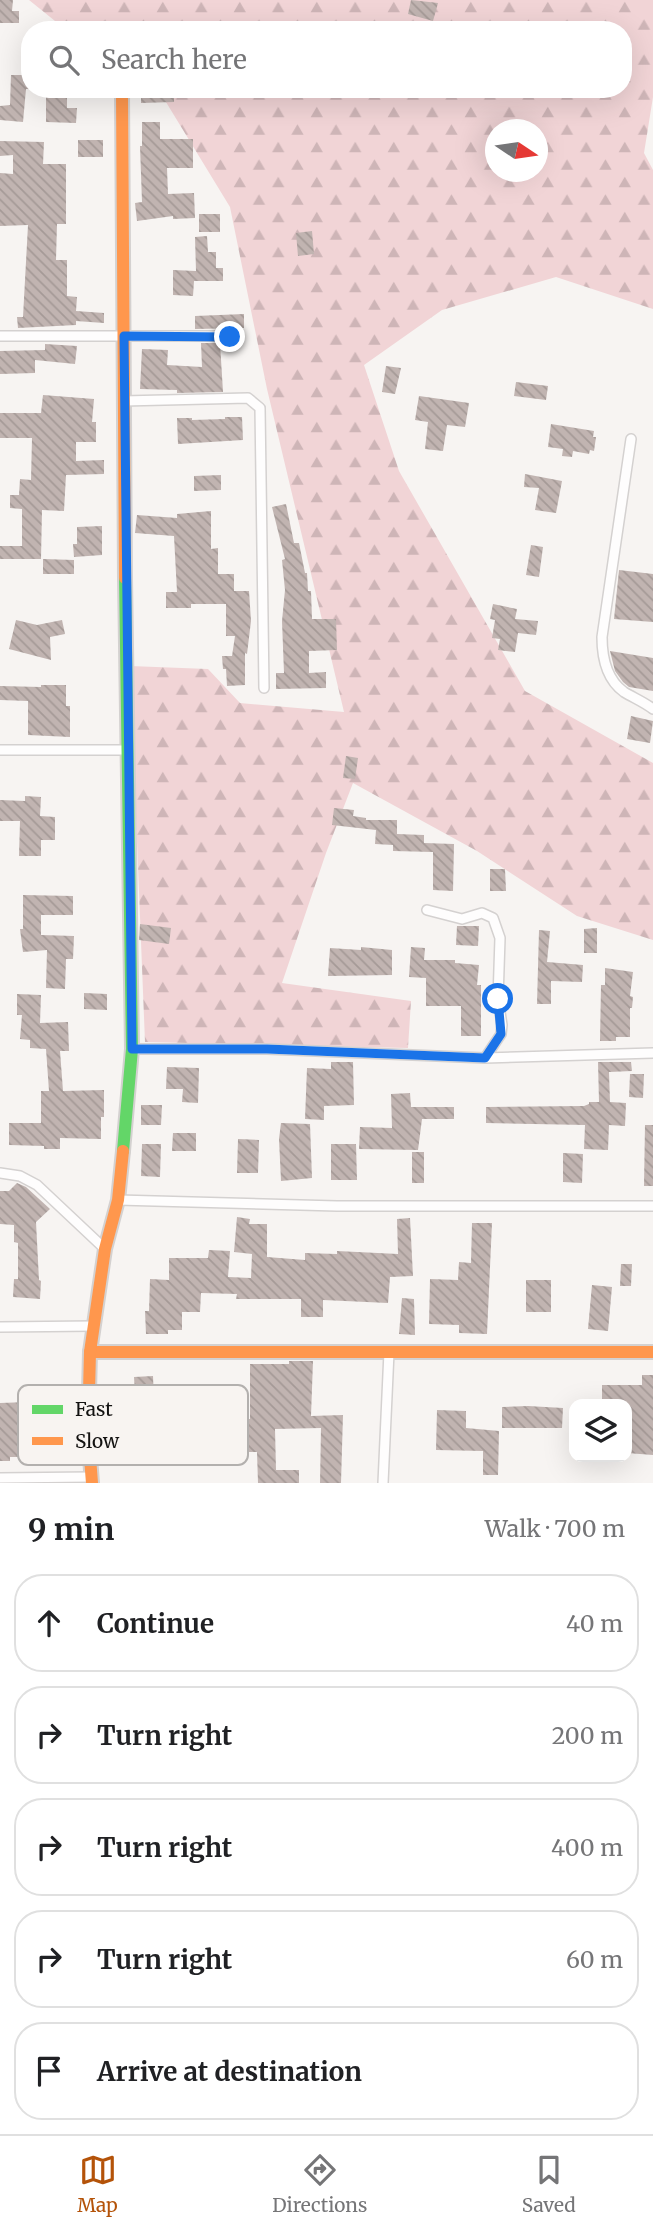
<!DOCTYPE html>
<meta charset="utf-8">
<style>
body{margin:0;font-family:Merriweather,serif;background:#f6f6f6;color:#202124}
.controls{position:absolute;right:21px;bottom:21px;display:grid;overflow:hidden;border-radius:14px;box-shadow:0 7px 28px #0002}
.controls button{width:63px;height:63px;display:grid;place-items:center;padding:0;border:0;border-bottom:2px solid #e0e0e0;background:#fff;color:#202124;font:35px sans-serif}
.compass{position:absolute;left:485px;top:119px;width:63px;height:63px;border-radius:50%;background:#fff;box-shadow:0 7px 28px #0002;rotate:103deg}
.stop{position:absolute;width:21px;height:21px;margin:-16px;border:5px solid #1a73e8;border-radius:50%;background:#fff}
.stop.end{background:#1a73e8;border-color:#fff;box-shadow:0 2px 7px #0008}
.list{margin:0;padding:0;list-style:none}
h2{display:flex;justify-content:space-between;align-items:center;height:91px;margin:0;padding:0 28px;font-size:30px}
h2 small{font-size:23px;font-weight:400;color:#757577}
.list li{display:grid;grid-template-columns:46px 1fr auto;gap:21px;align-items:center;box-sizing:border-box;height:98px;margin:0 14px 14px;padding:0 14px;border:2px solid #e0e0e0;border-radius:28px}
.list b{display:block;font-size:26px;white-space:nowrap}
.list em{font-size:23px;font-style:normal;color:#757577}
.icon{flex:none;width:38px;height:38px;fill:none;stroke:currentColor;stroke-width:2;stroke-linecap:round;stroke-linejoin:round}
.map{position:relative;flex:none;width:653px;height:1483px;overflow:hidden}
.search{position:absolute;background:#fff;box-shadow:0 7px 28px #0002;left:21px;right:21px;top:21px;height:77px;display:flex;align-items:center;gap:18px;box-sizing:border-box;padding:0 24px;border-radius:28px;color:#757577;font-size:26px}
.sheet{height:651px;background:#fff}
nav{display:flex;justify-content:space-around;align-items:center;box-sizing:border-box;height:98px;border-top:2px solid #e0e0e0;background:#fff;font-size:19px;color:#757577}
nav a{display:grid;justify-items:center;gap:4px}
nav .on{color:#b45309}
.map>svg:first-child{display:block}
</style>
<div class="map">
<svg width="653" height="1483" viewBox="0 0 653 1483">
<defs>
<pattern id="forest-firs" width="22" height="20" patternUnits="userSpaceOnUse" patternTransform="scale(1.75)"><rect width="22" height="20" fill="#f1d4d6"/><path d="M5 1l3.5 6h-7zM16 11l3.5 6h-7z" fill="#ceb5b7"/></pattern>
<pattern id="building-back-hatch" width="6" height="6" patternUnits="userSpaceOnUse" patternTransform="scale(1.75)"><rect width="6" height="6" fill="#c1b4b1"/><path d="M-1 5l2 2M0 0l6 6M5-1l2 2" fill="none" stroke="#a59a97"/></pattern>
</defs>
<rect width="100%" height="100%" fill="#f7f4f2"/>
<path fill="url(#forest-firs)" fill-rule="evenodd" d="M29,0H653V97L644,153L653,170V309L556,277L442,310L364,365L399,471L525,691L653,763V940L577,916L477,851L353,783L326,853L282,983L411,1001L408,1048L145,1042L130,666L208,669L240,703L344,712L267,389L230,207L158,89H623V30H80L55,21ZM496,130H538V172H496Z"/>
<g fill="url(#building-back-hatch)">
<path d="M0,0H13L12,11H19V23H0Z"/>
<path d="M411,0L438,3L433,21L408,14Z"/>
<path d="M11,75H30V89H26L23,122L0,120V106L10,105Z"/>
<path d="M46,89H67V108H77L76,123L46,122Z"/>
<path d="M141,89H174V102L141,103Z"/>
<path d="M142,122H160V139H193V168H167L168,194L194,193L195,218L173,219V216L137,221L135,203L142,202L140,146H142Z"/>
<rect x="78" y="140" width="25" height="17"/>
<path d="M0,141L44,142L43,164H66V224H57L56,260H67V296L77,297L76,311L104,313V323L76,321V325L18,328L17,317H23L28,225L0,226V173L13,174V155L0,156Z"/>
<rect x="199" y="214" width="21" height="18"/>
<path d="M312,231L314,254L298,256L296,233Z"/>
<path d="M207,236L208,252H216V268H223V281H194L193,296L173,295V270L196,271L195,237Z"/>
<path d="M244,314V328L195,329V316Z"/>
<path d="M201,343H220L223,392L177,393V390L140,389L142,349L168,350L167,365L202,367Z"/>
<path d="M45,344L77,346L75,364L35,360V373L0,374V351L45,350Z"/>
<path d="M386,366L401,368L395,394L382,392Z"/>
<path d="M516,382L548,386L546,400L514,396Z"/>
<path d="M43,395L94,399L92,422H96V442H76V461L104,460V474L66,475L64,511L42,510L41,559H0V546H22V509L10,508V495H19L20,479L31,480L32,438H0V413H41Z"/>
<path d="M419,396L469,403L465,427L447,425L443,451L425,449L428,422L415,420Z"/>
<path d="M225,417H242L243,440L178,444L177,418H192V420L225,419Z"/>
<path d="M551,424L594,431L593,437H596L594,451L590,450L589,454L573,451L572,457L562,456L563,449L548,447Z"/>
<path d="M525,474L562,481L556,513L535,510L539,488L524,487Z"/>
<path d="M221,475V490L194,491V476Z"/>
<path d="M286,504L294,543H299L305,573H307L308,591H311L312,619H336L337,650L309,651V673L326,672V688L276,689V673H284L282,621L285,590L282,560L285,559L272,507Z"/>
<path d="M211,511V549L218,548V574H234V591H249L251,621L247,654L245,653V685L227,686L226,669H223L222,656H232L235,636H226V604H191V608H166V592H177L174,536L135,533L137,515L177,518V514Z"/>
<path d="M102,526V555L74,557L73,544H77V527Z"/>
<path d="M531,545L543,547L539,577L526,575Z"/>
<path d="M43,559L74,560V574H43Z"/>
<path d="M619,570L653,574V622L614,619Z"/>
<path d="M493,604L517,609L515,619L538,621L536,635L518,633L515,652L498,650L500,639L492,638L495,620L490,619Z"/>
<path d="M16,620L37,625L62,620L65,634L50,637L51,660L9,649Z"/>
<path d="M610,651L653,658V691L629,687L623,682L615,671Z"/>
<path d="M41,685H66V706H70V737L28,735V701L0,700V686L41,687Z"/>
<path d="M631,716L653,721L650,743L627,739Z"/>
<path d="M346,756L358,758L355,779L343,778Z"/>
<path d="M25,796L41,797L40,816L55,817V840H41V856H19L20,821H0V800L25,801Z"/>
<path d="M334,808L354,810L353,816L366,818V820H397V834L424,835V843L454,844L453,891L433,890V852L393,851V845L375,844L376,830L332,825Z"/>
<path d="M490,869H505L506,891H490Z"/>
<path d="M23,895L73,896V915H41V935L74,936L73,959H66L65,989L46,988L47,950L23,952L20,929H23Z"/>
<path d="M140,924L171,928L169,944L139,940Z"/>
<path d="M457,926H479L478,946L456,945Z"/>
<path d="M597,928V953H584V929Z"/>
<path d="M539,930L550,931L547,962L583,965L582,982L551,981V1004H537Z"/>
<path d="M361,947L392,950V975L328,976L330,948L361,950Z"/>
<path d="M411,947L425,948L424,960H455V963L479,965L477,985H481V1036H461V1006H426V978L409,977Z"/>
<path d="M605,968L633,972L630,996L633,997L632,1008H630V1037H616V1041H600L601,985H605Z"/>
<path d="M84,993L107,994V1010L84,1009Z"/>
<path d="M17,994L41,995L40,1023L68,1022L69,1051H60L63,1091L104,1090V1117H101V1139L60,1138V1149H44V1146L9,1145V1123H41V1091H49L46,1049L30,1048V1040L20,1039L22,1015H17Z"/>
<path d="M331,1062H353L354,1105L324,1106V1120L305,1119L307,1068L331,1069Z"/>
<path d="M598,1062H631L632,1071L609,1072L610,1102L626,1103L625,1126L609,1125L608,1150L584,1149L585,1125L486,1123V1107L584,1106L589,1104V1102H599Z"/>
<path d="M167,1067L199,1068L198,1103L182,1102L183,1089H166Z"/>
<path d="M630,1074H644L643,1098L629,1097Z"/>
<path d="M410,1093L411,1107H454V1119H422L418,1150L359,1149L360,1127L392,1128L391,1094Z"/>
<path d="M141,1105H162L161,1125H141Z"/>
<path d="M281,1123L310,1124L312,1178L281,1181L279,1139Z"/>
<path d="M645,1125H653V1186H644Z"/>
<path d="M173,1133H196V1151H172Z"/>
<path d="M238,1139L259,1140L258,1173H237Z"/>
<path d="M142,1144H161L160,1177L141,1176Z"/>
<path d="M331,1144H356L357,1180H331Z"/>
<rect x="412" y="1152" width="12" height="31"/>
<path d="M563,1153L583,1154L582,1183L563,1182Z"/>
<path d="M17,1183L26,1187L50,1209L36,1222L39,1280L41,1281L40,1299L13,1297L14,1279H18V1243L14,1242V1225L0,1224V1191H9Z"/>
<path d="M237,1217L250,1219L249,1224H267V1257L305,1260V1253L337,1254V1251L398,1254L397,1219L410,1218L413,1276L390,1277L388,1303L323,1300V1317H301V1299H236L237,1294L201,1293L200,1312H182V1330H168V1334H146L145,1311H149L150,1279L169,1280V1258H208L209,1250L230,1251L228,1277L251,1278L252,1254L234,1252Z"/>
<path d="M472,1223H492L487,1334L459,1333V1325L429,1324L430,1279L458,1280L459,1262L471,1263Z"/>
<path d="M621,1264H632L631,1286H620Z"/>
<rect x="526" y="1280" width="25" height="32"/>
<path d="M592,1285L612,1287L608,1331L588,1329Z"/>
<path d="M402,1298L414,1299L415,1335L399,1334Z"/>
<path d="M289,1361H313L311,1416L343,1415L341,1483H320L321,1428L275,1429L276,1470H299V1483H258L257,1452H217L219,1419H250V1364H289Z"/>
<path d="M642,1375H653V1455L627,1453V1404H602V1385H642Z"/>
<path d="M153,1376L155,1428L111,1427V1393H135L134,1377Z"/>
<path d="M28,1402L29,1416L62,1415V1435H65V1457H10V1461H0V1403Z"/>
<path d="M528,1406L563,1408L562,1428H502V1407Z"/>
<path d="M437,1410L466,1411V1428L499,1431L498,1475H483V1451L436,1450Z"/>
</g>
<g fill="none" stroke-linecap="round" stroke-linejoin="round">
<g stroke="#d4d1d0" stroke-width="12">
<g id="street">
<path d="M0,336H230"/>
<path d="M123,401L248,398L260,408L264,688"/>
<path d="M631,439L602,637C602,657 606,679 624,692C634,698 644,702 653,709"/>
<path d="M0,750H127"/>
<path d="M427,910L462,919L482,913L493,918L500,938L498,999L502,1025L501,1034L485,1058"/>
<path d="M132,1049H267L485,1058L653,1053"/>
<path d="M0,1173L20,1176L37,1185L105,1249"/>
<path d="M118,1200L337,1206H653"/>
<path d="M0,1327L93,1326"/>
<path d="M0,1478L91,1477"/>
<path d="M383,1483L389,1352"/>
</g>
</g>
<g stroke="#d4d1d0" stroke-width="16">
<path id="fast" d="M123,1151L132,1049L125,578"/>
</g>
<g stroke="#d4d1d0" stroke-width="16">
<g id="slow">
<path d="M122,91L125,578"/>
<path d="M90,1352H653"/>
<path d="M92,1483L88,1432L90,1352L105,1249L118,1200L123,1151"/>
</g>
</g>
<use href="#street" stroke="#fefdfd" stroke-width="9"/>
<use href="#fast" stroke="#63d668" stroke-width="12"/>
<use href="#slow" stroke="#ff974d" stroke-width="12"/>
</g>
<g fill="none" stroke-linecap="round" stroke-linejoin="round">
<path stroke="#1a73e8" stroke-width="9" d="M230,337L124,336L132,1049H267L485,1058L501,1034L498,999"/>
</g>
<rect x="18" y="1385" width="230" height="80" rx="10" fill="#f8f4f1" stroke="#b3b0ae" stroke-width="2"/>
<rect x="32" y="1405" width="31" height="9" fill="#63d668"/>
<rect x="32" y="1437" width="31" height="8" fill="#ff974d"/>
<g font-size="19" fill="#131211">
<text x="75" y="1416">Fast</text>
<text x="75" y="1448">Slow</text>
</g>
</svg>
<div class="controls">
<button><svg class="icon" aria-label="layers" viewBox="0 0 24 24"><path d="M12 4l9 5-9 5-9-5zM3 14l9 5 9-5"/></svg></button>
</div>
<svg class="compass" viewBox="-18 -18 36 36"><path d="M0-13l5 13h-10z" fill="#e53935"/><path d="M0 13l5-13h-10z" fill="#757577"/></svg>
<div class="stop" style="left:498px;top:999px"></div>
<div class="stop end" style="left:230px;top:337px"></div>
<div class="search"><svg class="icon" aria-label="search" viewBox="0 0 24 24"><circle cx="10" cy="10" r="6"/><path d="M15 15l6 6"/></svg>Search here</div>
</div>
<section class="sheet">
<h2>9 min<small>Walk · 700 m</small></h2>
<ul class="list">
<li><svg class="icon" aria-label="ahead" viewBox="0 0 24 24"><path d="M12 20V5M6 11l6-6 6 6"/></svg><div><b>Continue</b></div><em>40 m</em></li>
<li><svg class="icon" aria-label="right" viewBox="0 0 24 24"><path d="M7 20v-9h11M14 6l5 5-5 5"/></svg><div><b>Turn right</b></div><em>200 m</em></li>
<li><svg class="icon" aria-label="right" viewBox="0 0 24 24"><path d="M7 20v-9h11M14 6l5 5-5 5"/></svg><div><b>Turn right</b></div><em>400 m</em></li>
<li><svg class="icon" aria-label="right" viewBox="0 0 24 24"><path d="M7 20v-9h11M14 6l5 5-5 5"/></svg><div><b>Turn right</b></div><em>60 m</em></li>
<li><svg class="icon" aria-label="arrive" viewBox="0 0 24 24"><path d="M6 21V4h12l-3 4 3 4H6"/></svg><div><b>Arrive at destination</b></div></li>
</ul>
</section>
<nav>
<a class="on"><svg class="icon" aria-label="map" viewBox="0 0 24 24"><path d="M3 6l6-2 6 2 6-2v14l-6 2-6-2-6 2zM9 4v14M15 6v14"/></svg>Map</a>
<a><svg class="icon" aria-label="directions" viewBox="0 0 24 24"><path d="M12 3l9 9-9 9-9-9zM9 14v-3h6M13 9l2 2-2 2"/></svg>Directions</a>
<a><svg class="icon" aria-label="saved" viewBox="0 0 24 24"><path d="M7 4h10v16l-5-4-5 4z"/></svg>Saved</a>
</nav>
